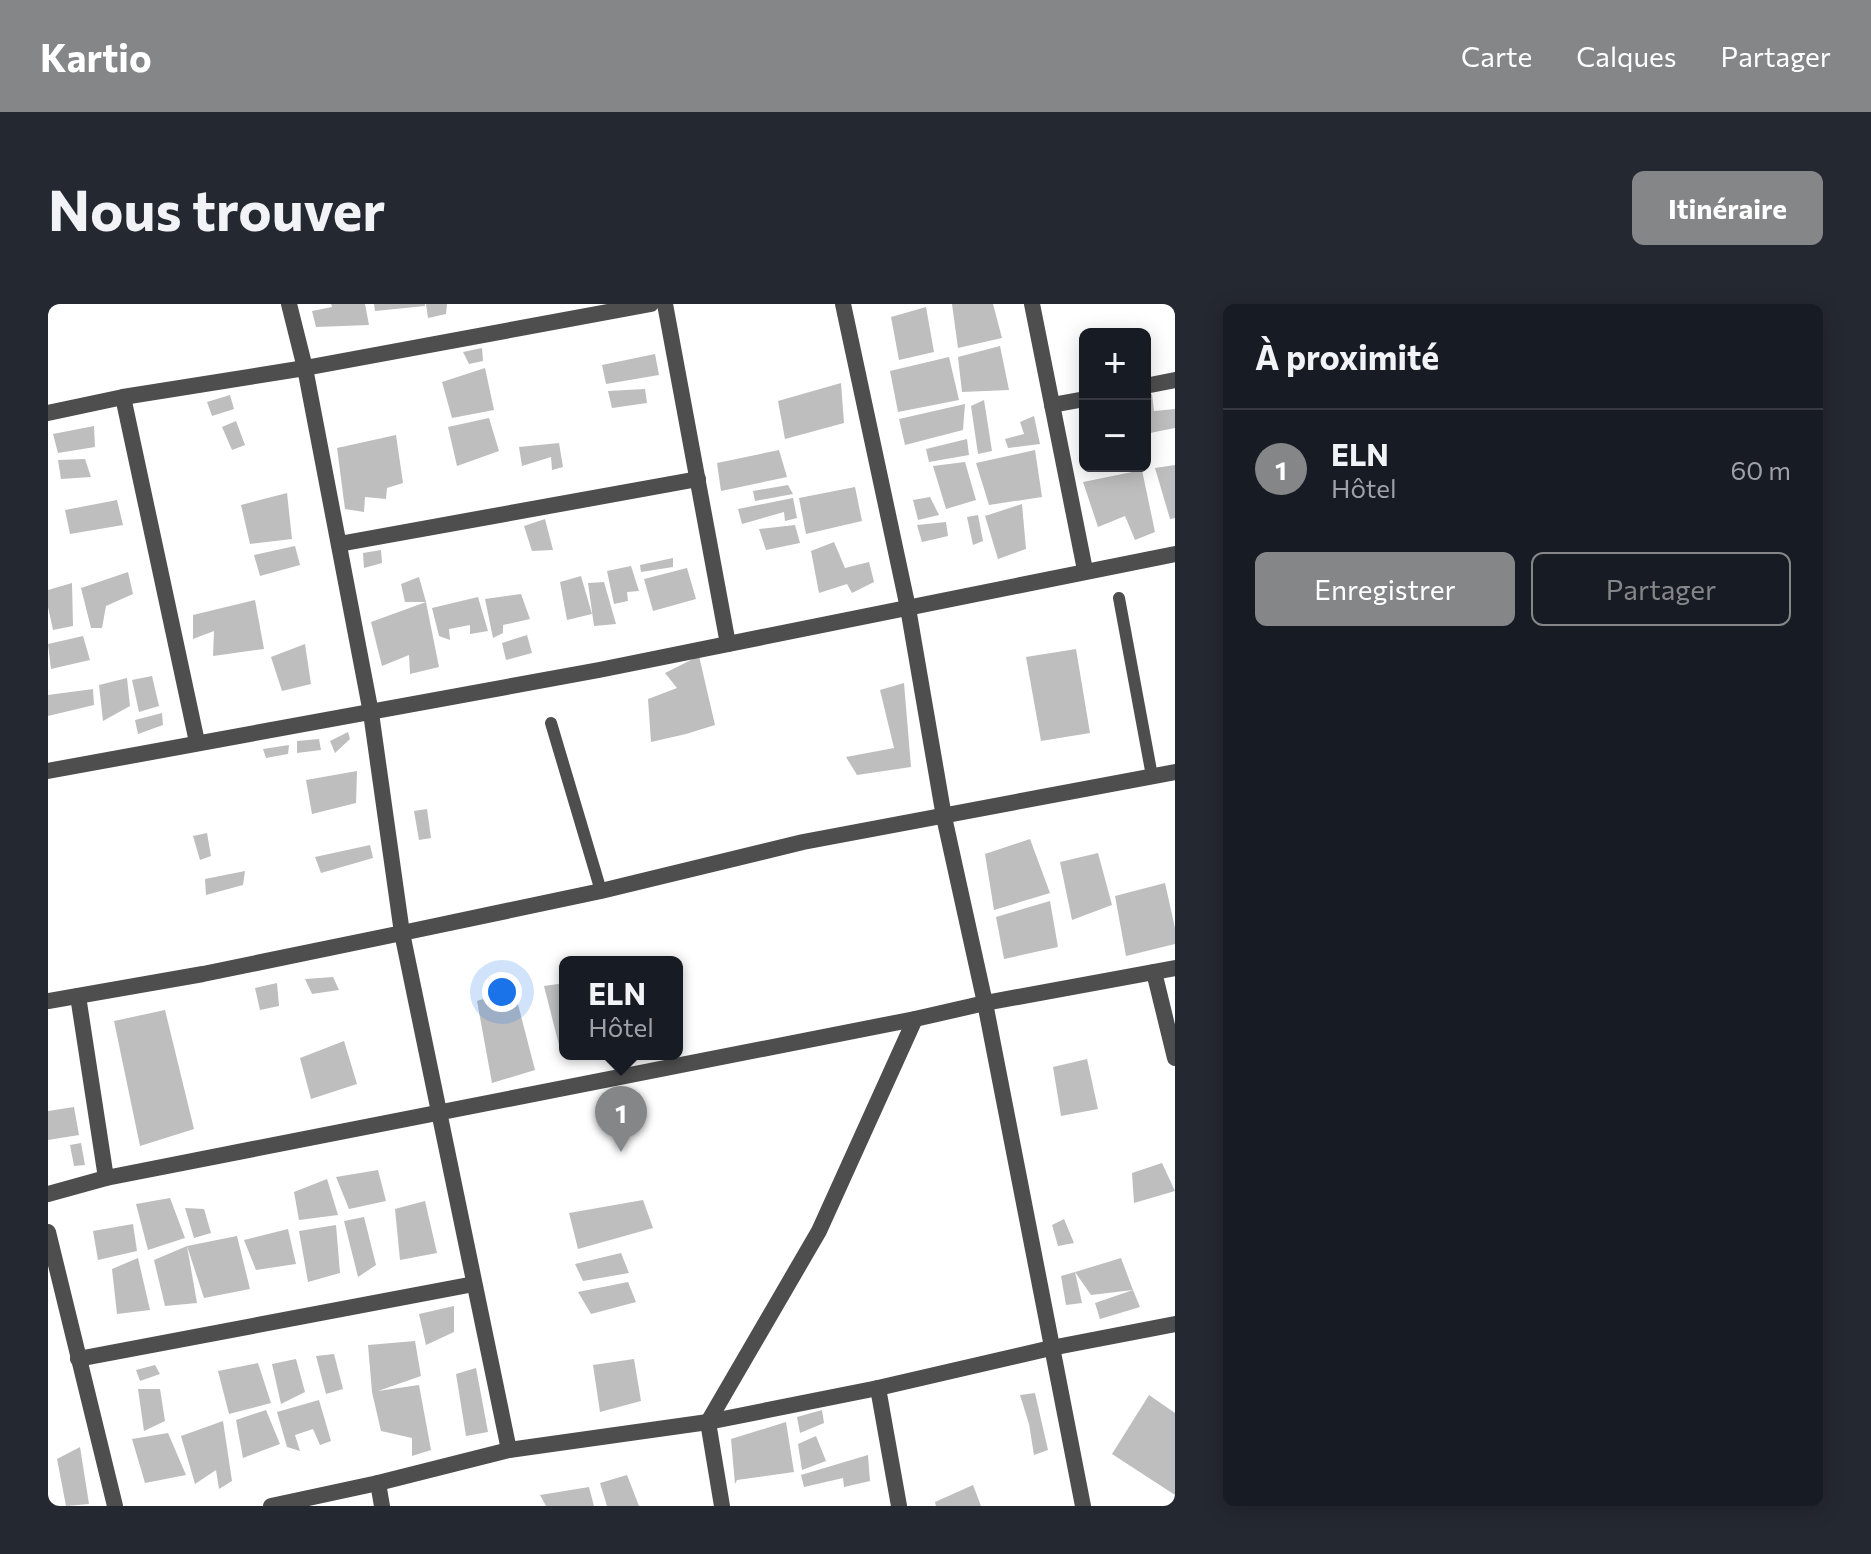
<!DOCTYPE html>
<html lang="fr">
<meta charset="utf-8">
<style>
body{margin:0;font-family:Commissioner,sans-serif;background:#242831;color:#f1f3f6}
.controls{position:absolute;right:24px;top:24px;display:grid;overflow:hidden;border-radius:12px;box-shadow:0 4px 20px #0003}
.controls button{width:72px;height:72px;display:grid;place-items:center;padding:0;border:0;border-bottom:2px solid #363941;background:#171b24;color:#f1f3f6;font:40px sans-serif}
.you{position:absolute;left:454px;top:688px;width:28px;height:28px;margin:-20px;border:6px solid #fff;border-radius:50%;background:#1a73e8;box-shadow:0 0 0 12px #1a73e833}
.badge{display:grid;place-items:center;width:52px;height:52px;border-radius:50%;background:#858687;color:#fff;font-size:26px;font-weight:700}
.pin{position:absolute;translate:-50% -66px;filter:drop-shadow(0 2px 4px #0008)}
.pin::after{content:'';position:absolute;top:42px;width:28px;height:24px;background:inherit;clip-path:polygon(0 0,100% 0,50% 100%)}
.popup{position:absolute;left:511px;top:652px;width:124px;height:104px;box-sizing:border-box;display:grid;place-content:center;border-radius:12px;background:#171b24;filter:drop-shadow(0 2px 6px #0005);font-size:26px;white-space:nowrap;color:#9ea1a6}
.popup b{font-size:30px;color:#f1f3f6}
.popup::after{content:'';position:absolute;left:50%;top:100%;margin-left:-16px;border:16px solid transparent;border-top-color:#171b24}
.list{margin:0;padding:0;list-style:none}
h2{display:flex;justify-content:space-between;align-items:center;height:104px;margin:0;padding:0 32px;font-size:34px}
h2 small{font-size:26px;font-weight:400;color:#9ea1a6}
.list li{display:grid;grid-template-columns:52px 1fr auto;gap:24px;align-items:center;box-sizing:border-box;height:120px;padding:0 32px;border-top:2px solid #363941}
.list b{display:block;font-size:30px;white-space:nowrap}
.list p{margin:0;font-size:26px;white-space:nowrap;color:#9ea1a6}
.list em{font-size:26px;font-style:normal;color:#9ea1a6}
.actions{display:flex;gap:16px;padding:24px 32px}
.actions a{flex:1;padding:18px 0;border:2px solid #858687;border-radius:12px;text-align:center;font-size:28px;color:#858687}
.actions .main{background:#858687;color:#fff}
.map{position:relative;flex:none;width:1127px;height:1202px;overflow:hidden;border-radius:12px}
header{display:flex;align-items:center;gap:48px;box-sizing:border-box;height:112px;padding:0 40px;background:#858687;color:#fff}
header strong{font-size:38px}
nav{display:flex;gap:44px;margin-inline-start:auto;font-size:28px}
.intro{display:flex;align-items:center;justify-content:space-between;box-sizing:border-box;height:192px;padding:0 48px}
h1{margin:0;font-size:56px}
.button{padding:20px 36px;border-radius:12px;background:#858687;color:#fff;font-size:28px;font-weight:700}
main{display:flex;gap:48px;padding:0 48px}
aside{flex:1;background:#171b24;border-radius:12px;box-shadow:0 4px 20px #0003}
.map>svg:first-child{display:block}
</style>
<header>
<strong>Kartio</strong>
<nav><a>Carte</a><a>Calques</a><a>Partager</a></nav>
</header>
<div class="intro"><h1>Nous trouver</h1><a class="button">Itinéraire</a></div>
<main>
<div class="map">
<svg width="1127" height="1202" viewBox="0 0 1127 1202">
<rect width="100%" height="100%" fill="#fff"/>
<g fill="#bebebe">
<path d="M283,0H317L321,21L268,23L264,7L284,3Z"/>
<path d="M326,0H377V2L327,7Z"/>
<path d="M378,0H399L398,10L380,14Z"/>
<path d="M904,0H945L954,34L910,44Z"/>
<path d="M878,3L886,48L851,56L843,13Z"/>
<path d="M952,42L961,86L914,88L910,53Z"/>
<path d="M434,44L435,57L421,60L415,48Z"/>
<path d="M607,50L611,71L558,80L554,61Z"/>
<path d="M901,53L911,96L850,108L842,67Z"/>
<path d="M437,64L446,106L404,114L394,78Z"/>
<path d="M793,79L796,119L737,135L730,97Z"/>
<path d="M597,85L599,99L564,104L560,87Z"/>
<path d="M1104,90L1106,107L1127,105V124L1097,130V92Z"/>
<path d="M182,91L186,105L164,112L159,98Z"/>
<path d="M936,96L944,147L930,150L923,102Z"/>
<path d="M917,100L915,126L857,141L851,115Z"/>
<path d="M986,112L992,140L960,144L957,135L976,130L972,118Z"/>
<path d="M441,114L451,147L409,162L400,123Z"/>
<path d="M188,117L197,141L184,146L174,123Z"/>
<path d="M46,122L47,143L10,149L5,130Z"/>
<path d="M348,131L355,179L339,184L338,195L317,193L316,208L297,205L289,144Z"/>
<path d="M919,135L921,151L881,158L878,145Z"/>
<path d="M511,139L515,163L504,166L503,153L474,162L471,143Z"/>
<path d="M731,146L739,173L673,187L669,159Z"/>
<path d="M987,146L994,193L941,201L928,159Z"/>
<path d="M37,155L43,173L13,175L10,156Z"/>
<path d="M917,158L928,196L898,205L885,162Z"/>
<path d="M1127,161V214L1122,215L1107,164Z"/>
<path d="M1094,166L1107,228L1087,236L1077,212L1050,223L1035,178Z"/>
<path d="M740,181L745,190L707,197L705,187Z"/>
<path d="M807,183L814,217L758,230L751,194Z"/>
<path d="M239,189L244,235L202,240L193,201Z"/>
<path d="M882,193L891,211L870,216L865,196Z"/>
<path d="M745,194L749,214L737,217L736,208L694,220L690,205Z"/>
<path d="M69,196L75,221L22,230L17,206Z"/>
<path d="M974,200L978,245L950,255L937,212Z"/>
<path d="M930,211L935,237L925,241L919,213Z"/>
<path d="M497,215L505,246L484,247L476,222Z"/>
<path d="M898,218L900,232L874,238L869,221Z"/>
<path d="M747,221L752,239L718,246L711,225Z"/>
<path d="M786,238L797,264L821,258L826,278L804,289L799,280L771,289L763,247Z"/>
<path d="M247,242L252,261L212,272L206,251Z"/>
<path d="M333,246L334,259L316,264L315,249Z"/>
<path d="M625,254V263L593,268L592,261Z"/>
<path d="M583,262L591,287L579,288L580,297L566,300L559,267Z"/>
<path d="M639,264L648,295L605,307L596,275Z"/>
<path d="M80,268L85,290L58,302L54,324H43L33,284Z"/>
<path d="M533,272L544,310L519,316L512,278Z"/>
<path d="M371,273L378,298H357L353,280Z"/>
<path d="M556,278L568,320L546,322L540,279Z"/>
<path d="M24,279L25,322L5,326L0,303V286Z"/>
<path d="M473,290L482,315L455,321V329L445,334L437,295Z"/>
<path d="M430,293L440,327L422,330V321L401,325L402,336L391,332L384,304Z"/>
<path d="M207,296L216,345L165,352L166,327L145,335V311Z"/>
<path d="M378,298L391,363L362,370L361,351L334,362L323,318Z"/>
<path d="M479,331L484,349L458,356L454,339Z"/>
<path d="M35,332L42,356L3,365L0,340Z"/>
<path d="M257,340L263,380L234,387L223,353Z"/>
<path d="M1028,345L1042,429L993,437L978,353Z"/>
<path d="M651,352L667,421L638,430L603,438L600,395L629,384L617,369Z"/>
<path d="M104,372L111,402L91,408L84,376Z"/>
<path d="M79,374L82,402L55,417L51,381Z"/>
<path d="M856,379L863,463L809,471L798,453L846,444L832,386Z"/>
<path d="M45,385L46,401L0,412V391Z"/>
<path d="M114,409L115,421L90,430L87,416Z"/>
<path d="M300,428L302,435L287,449L282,437Z"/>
<path d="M271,435L273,446L249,449V437Z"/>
<path d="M241,441L240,450L218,454L215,445Z"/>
<path d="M309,467L308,499L264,510L258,476Z"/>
<path d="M379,505L383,534L371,536L366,507Z"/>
<path d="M159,529L163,552L152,556L145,532Z"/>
<path d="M982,535L1002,589L946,606L937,550Z"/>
<path d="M322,541L325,554L273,569L267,553Z"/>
<path d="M1050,549L1064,601L1024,616L1012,558Z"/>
<path d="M197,567L195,581L158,591L157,575Z"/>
<path d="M1117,579L1127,624V640L1078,652L1067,592Z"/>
<path d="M1002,597L1010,643L956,655L948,613Z"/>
<path d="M285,673L291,686L264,690L257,675Z"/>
<path d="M229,679L231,702L212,706L207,684Z"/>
<path d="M517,679V740L511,741L496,682Z"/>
<path d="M466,685L487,766L444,779L429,697Z"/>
<path d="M117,706L146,825L92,842L66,717Z"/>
<path d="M296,737L309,780L263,795L252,754Z"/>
<path d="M1039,755L1050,805L1013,812L1005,763Z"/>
<path d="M26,803L31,831L0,836V807Z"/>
<path d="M33,839L37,861L26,862L22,841Z"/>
<path d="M1114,859L1127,887L1086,899L1084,869Z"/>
<path d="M330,866L338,897L301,905L288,873Z"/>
<path d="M279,875L290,911L251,916L246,888Z"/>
<path d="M122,894L137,934L100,946L88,900Z"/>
<path d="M595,896L605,924L530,945L521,909Z"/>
<path d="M377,897L389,949L352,956L347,905Z"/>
<path d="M137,904L156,905L163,929L146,934Z"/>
<path d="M316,913L328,961L310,973L296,917Z"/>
<path d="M1016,915L1026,939L1010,942L1004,921Z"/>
<path d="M85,920L89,947L50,956L45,927Z"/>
<path d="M288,921L292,969L260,978L251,927Z"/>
<path d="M240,925L248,960L208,966L196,936Z"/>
<path d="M189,932L202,985L156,994L139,942Z"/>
<path d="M139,942L149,999L117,1002L106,956Z"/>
<path d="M573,949L581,969L535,977L527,960Z"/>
<path d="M90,954L102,1006L69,1010L64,965Z"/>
<path d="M1073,954L1085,986L1043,991L1027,968Z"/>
<path d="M1027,968L1034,999L1018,1001L1013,972Z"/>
<path d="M580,978L588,998L543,1010L530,988Z"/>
<path d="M1085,986L1092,1003L1052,1015L1047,999Z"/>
<path d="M406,1002V1028L378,1041L371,1010Z"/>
<path d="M367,1037L373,1072L330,1087L371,1081L383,1146L364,1152V1134L333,1127L324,1088L320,1041Z"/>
<path d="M286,1050L295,1085L278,1090L268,1052Z"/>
<path d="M248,1055L257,1088L233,1100L224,1060Z"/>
<path d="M586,1055L593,1097L552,1108L545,1061Z"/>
<path d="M210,1059L223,1099L181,1110L170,1067Z"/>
<path d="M107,1061L112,1070L92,1077L88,1066Z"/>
<path d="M428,1064L440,1128L418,1132L408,1070Z"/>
<path d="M90,1085H112L117,1117L96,1127Z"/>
<path d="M987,1089L1000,1146L986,1151L981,1120L972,1091Z"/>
<path d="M1101,1091L1127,1109V1191L1064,1150Z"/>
<path d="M271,1096L283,1137L272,1141L265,1125L247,1131L252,1147L239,1143L229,1108Z"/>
<path d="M218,1106L232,1140L195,1154L188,1116Z"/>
<path d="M774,1106L776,1119L752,1129L749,1113Z"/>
<path d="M175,1117L184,1177L171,1185L168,1166L147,1180L133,1132Z"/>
<path d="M738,1118L746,1168L689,1176L687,1180L683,1135Z"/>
<path d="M120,1129L138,1171L97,1179L84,1135Z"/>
<path d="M768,1132L778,1157L754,1166L750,1140Z"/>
<path d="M32,1143L41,1200L18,1202L9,1155Z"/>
<path d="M820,1151L822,1177L796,1183L795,1174L756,1183L753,1171Z"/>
<path d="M579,1171L591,1202H559L552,1179Z"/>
<path d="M925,1181L933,1202H888L887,1198Z"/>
<path d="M541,1183L546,1202H498L492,1191Z"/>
</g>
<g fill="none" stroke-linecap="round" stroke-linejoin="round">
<g stroke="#4e4e4e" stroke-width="12">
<path d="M1071,294L1104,472"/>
<path d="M503,419L553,587"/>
</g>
<g stroke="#4e4e4e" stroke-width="16">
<path d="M241,0L257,64L323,409L354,629L461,1146"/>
<path d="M617,0L680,340"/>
<path d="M795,0L860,304L896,513L937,699L1035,1202"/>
<path d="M984,0L1037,266"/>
<path d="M1097,82L1127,76"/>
<path d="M75,93L149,438"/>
<path d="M1004,101L1037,95"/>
<path d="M0,109L75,93L257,64L603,0"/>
<path d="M291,240L650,175"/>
<path d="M0,467L551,366L1127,250"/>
<path d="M1106,668L1127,754"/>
<path d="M30,692L58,874"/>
<path d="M0,697L155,670L354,629L553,587L755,538L1127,468"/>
<path d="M0,890L58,874L867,715L937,699L1127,664"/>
<path d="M0,928L67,1202"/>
<path d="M30,1055L426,980"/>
<path d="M830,1084L851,1202"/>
<path d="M330,1179L334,1202"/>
<path d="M223,1202L330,1179L461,1146L660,1118L830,1084L1003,1044L1127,1020"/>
<path d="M674,1202L660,1118L771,927L867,715"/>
</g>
</g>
</svg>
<div class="controls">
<button>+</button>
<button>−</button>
</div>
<div class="you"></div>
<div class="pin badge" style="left:573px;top:848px">1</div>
<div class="popup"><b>ELN</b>Hôtel</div>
</div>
<aside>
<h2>À proximité<small></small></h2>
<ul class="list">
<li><span class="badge">1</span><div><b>ELN</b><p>Hôtel</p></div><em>60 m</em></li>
</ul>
<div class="actions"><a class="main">Enregistrer</a><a>Partager</a></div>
</aside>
</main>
